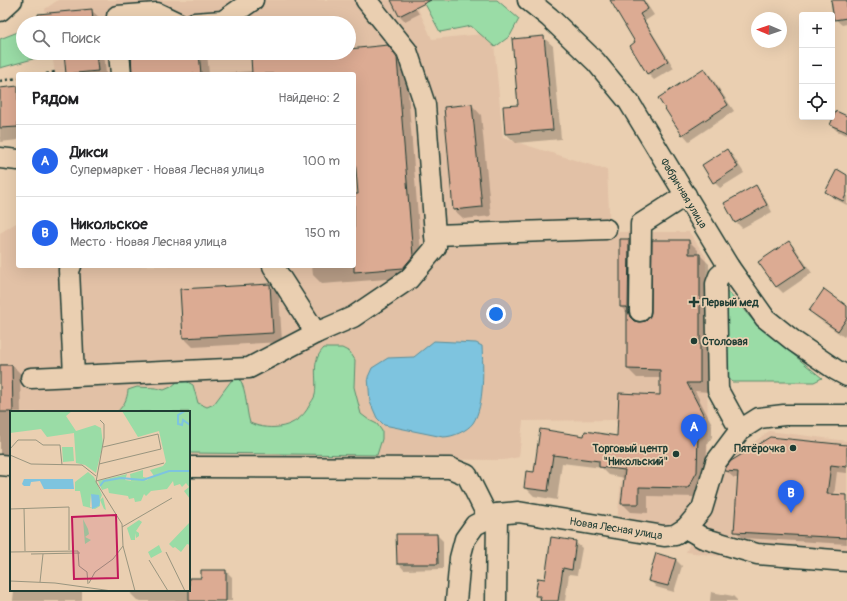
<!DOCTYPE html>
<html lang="ru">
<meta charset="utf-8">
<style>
body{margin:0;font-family:Pangolin,sans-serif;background:#f2f2f2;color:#202124}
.controls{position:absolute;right:12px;top:12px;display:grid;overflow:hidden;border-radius:4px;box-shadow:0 4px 16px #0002}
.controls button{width:36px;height:36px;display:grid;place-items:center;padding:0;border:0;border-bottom:1px solid #e0e0e0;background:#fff;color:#202124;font:20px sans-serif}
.compass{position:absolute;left:751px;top:12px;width:36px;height:36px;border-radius:50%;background:#fff;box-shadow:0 4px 16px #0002;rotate:272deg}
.you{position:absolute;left:496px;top:314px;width:14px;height:14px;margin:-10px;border:3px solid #fff;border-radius:50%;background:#1a73e8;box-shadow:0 0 0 6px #1a73e833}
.badge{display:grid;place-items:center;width:26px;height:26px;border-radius:50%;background:#2563eb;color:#fff;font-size:13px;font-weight:700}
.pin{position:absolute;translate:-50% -33px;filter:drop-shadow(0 1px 2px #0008)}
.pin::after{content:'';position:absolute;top:21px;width:14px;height:12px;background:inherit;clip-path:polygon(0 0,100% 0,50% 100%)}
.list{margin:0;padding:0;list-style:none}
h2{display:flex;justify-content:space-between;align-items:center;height:52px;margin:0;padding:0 16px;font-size:17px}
h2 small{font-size:13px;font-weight:400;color:#757577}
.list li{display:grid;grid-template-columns:26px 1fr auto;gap:12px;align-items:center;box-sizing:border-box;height:72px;padding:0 16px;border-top:1px solid #e0e0e0}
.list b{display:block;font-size:15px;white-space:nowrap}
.list p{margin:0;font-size:13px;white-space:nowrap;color:#757577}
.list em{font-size:13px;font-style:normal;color:#757577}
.icon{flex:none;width:22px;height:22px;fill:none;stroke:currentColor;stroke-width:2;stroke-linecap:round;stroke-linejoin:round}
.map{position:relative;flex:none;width:847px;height:601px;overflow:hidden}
.search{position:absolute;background:#fff;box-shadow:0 4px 16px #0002;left:16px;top:16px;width:340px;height:44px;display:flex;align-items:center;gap:10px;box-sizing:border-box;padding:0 14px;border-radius:22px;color:#757577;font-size:15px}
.panel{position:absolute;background:#fff;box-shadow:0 4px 16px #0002;left:16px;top:72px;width:340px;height:196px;border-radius:4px}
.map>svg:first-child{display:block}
</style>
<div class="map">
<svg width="847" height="601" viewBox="0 0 847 601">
<rect width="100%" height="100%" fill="#eacfb1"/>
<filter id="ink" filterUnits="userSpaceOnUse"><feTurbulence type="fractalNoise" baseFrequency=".025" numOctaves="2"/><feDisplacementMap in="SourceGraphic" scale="8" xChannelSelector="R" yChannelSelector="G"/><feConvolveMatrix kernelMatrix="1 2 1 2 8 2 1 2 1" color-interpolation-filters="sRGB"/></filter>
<g filter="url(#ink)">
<g fill="#e2c1a6">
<path d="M58,0H414L432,39L493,33L503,138L607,170L610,232H689L706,257L708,460L701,496L676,524L656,528L617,521L625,443L615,420L523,421L519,457L504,460L189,457V412H11V456H0V233L18,222V266H354V74H55L52,53H349V23H47L45,9Z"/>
<path d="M769,431L847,441V572L686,552L726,470L728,461Z"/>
</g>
<g fill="#9adca6" stroke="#5c8c6d">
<path d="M423,0H497L519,19L510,36L495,47L471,26L440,32Z"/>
<path d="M23,30V53H39L40,57L0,68V39Z"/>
<path d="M728,292L757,325L822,378L814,382H732L723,370L724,294Z"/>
<path d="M324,348H342L350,352L355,360L354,387L361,414L369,420L377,424L382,431V439L377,455L189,453V412H117C124,405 127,400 128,390L137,387L156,388L164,390L171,387L177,382L186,381L193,385L198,403L207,407L214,404L231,381L239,377C248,394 245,406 250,423C271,432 298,428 309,406C311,402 314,399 315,395C318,377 310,362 324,348Z"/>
</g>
<path fill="#7ec4df" stroke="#588e9b" d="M434,341L476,343L482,346C483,367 485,405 473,423C467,431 453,437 443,437L384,425L377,418L370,402L368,377L372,368L388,358L414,357Z"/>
<g fill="#0003">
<path d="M392,0H411L419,14L405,21L400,16Z"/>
<path d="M611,0H644L654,15L645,21L674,68L654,80L648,74L631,46L637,43Z"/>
<path d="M832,0H847V24L842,25L835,19Z"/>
<path d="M91,10L101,19V23H62Z"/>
<path d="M543,37L553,46L561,139L516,143L506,134L504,107L519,106Z"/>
<path d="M387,46L397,56L406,68L422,266L413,277L322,284L313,275L312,266H354V195H359L354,133V74H210L253,71L307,53H349V50Z"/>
<path d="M65,53H104L106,74H68Z"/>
<path d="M132,53H207L209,74H133Z"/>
<path d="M704,69L710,75L734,111L689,141L683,134L660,98Z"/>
<path d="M18,87V140L0,142V89Z"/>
<path d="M472,105L481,115L491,216L464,219L454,210Z"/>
<path d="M847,117V135L837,131L831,125Z"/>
<path d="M727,150L733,156L744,173L720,188L714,182Z"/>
<path d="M847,176V205L833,198L827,192Z"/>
<path d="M756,187L762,193L772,212L742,228L736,222Z"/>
<path d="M629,240L638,249V323L646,322L651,318L689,241L698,250V255H700L709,264V392L695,391L712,424V437L707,445L706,482L697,497L648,496V513L631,512L622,503L625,478L609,475L602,468L562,463L557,500L534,496L525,487L535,473L541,431L585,437H618L661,396V378H637L628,369V314L621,307Z"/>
<path d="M789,242L795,248L812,273L783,293L777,287L760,262Z"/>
<path d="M270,285L279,294L282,342L193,347L184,338Z"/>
<path d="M847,307V333L844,337L816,317L810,311Z"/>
<path d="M0,364H11L20,373L21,412H11V460H0Z"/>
<path d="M841,444L847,445V473L837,472L834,495L847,496V544L743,538L735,531L738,478H734L726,471L841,445Z"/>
<path d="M437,535L443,541V569L404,570L398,563Z"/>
<path d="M575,542L582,548L577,575L569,574L565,601H541L536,595L546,580Z"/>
<path d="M676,560L682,566L674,592L656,587L650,580Z"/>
<path d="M226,571L232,577V601H141L137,600L131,594V590H189V579H202Z"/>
<path d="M14,590H82V601H13Z"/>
<path d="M711,592L733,596L738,601H710Z"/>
</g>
<g fill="#dcab93" stroke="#1f3d34">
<path d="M391,0H431L399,16Z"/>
<path d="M610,0H643L648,9L640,14L668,61L647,74L630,46L635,42Z"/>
<path d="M831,0H847V18L834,20Z"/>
<path d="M92,9L93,23H38V14Z"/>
<path d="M544,36L553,130L505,134L503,106L518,105L512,39Z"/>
<path d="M388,45L397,58L413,256L403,268L354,272V194H358L354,146V74H252L251,57L295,53H349V49Z"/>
<path d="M64,53H96L98,71L66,74Z"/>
<path d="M131,53H199L201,74H132Z"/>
<path d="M704,68L728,105L682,135L658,98Z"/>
<path d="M18,86V127L0,128V88Z"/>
<path d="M472,104L482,207L453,210L444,107Z"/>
<path d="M836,111L847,116V132L830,125Z"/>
<path d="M727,149L738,167L713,183L702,165Z"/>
<path d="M837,169L847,175V193L843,201L825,192Z"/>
<path d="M756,185L767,205L735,223L724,203Z"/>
<path d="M620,239H629L628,311L630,317L634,321L639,322L646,321L650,316L651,312L652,240H689V254H700V383H687L703,414V427L698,435L697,472L688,488L639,487V504H621L625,470L599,467V461L553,455L548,491L524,488L526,471L534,472L540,429L584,436L585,431L617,436L619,393L660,395V370L627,369V307H620Z"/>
<path d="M789,241L806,267L776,287L758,262Z"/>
<path d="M270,284L273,333L183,338L180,289Z"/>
<path d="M824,289L847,306V318L838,331L809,311Z"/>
<path d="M0,365H12L13,412H0Z"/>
<path d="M770,437L847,445V467L831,465L827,494L847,495V538L734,532L738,472L725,471L726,467L731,461Z"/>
<path d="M396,534H437L438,564H397Z"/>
<path d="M551,537L576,541L572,570L563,568L558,601H540L541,596H535L538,578L545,579Z"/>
<path d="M656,553L676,559L668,586L648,581Z"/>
<path d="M201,570H226V601H189V578H201Z"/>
</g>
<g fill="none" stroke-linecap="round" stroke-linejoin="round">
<g stroke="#1f3d34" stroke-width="23">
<g id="minor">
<path d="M528,0L549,17L596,62L629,102L729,267L765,318L795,342L836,370L847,376"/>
<path d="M0,11L12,0"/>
<path d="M117,23V16L157,13L178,23"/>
<path d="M194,23L223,21L253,0"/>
<path d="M119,53L121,74"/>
<path d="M0,158L18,160"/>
<path d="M435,235L606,229"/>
<path d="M71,266L69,270L74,376"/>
<path d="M273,266L316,333"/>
<path d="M729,267L719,276L716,284L718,390L740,430"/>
<path d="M640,311L641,224L686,195"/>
<path d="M31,378L249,368L316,333L353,317L409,279L436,247L425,105L407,51L366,0"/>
<path d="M0,465L11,466"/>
<path d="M189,467L450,468L467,475L485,511L487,519"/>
<path d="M686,528L703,538L757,554L847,561"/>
<path d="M456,601L460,558L465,539L475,525L497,514L518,512L664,536L675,535L686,528L702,509L716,462L740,430L759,418L784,415H847"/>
<path d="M496,601L497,514"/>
</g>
</g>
<g stroke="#1f3d34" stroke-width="2.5" stroke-dasharray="3 3" stroke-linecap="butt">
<path d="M46,74L55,72"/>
<path d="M0,81L18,78"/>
</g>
<use href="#minor" stroke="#eacfb1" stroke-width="20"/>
</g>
</g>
<g fill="#1f3d34" stroke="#eacfb1" stroke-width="1.5">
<path d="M692 296h4v4h4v4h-4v4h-4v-4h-4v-4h4z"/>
<circle cx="694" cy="341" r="4"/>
<circle cx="793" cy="448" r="4"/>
<circle cx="676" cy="454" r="4"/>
</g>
<g text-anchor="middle" stroke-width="3.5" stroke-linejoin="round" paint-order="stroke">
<g font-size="11" fill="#1f3d34" stroke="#eacfb1">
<text transform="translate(684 193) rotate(59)" y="4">Фабричная улица</text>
<text transform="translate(616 528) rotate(9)" y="4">Новая Лесная улица</text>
</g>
<g font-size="11" font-weight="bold" fill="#1f3d34" stroke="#eacfb1" text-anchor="start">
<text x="702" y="306">Первый мед</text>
<text x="702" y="345">Столовая</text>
<text x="668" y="452" text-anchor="end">Торговый центр<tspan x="668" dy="13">"Никольский"</tspan></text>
<text x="785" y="452" text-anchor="end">Пятёрочка</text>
</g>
</g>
<g transform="translate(10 411)">
<rect width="180" height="180" fill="#eacfb1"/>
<path d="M0,0H62L56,5L66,20L85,14L91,17L93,33L86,62L75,54L66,52L64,22L37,26L31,18L0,22ZM112,0H180V88L174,80L179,76L176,72L172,76L170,73L164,75L163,70L157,78L141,80L136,85L134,83L131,90L125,91L124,87L119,88L118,85L99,82L98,77L92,79L88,70L117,63L115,69L129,71L121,70L120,63L133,59V66L138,67L135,70L144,65L140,59L153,55L156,51L149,20L128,26ZM52,36H63L64,50L53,51ZM78,61L84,66L92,84L90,89L93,86L96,99L94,98L90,89V95L85,98L73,95L70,80H65V71ZM81,83L89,86V95L83,97L80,96ZM73,108L78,118L79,123L75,126L81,129L75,133ZM129,109L132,111L126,120L129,122V125L126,127L125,122V129H121L117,117ZM180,111V134L177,133L171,141L165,136L163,137L159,133ZM149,134L152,141L141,147L138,141Z" fill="#9adca6" fill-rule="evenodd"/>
<path d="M14,68H63L64,78H34L30,70L21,71L20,75H14L12,73ZM81,83L89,84L90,91L89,95L82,98Z" fill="#7ec4df"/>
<path fill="none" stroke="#7ec4df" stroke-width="2" d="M175,0L168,4V13L172,14L173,9L180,14M90,75L94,70L111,67L133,69L159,60H180"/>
<path fill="none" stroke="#99957f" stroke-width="1" d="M90,9L94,13V27L86,71L112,113L113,135L125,180M0,38L8,29H26L33,34H50L52,54M0,44L21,53L72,54L86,65M89,53L151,38L148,23L93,36M86,70L154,52M14,97L15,140M0,98L59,96V139M112,116L162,87M0,141L68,140L69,155L77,161L78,173M156,141L175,180M21,143L70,142M139,149L158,180M0,170L45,172L102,180M30,171L33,143M79,172L85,161L103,148L113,135"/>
<path fill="#c2185b" fill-opacity="0.15" stroke="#c2185b" stroke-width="2" d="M106,104L108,167L64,168L62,106Z"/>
<rect width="180" height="180" fill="none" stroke="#1f3d34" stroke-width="2"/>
</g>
</svg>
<div class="controls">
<button>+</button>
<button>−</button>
<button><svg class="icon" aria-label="locate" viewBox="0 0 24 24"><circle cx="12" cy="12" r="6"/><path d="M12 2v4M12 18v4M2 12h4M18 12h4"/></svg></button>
</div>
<svg class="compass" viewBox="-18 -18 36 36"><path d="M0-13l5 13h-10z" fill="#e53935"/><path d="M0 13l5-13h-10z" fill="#757577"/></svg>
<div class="you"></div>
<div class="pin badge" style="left:694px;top:447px">A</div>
<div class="pin badge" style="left:791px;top:513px">B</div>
<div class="search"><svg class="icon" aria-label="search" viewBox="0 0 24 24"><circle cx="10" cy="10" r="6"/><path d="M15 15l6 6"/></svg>Поиск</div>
<section class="panel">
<h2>Рядом<small>Найдено: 2</small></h2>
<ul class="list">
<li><span class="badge">A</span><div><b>Дикси</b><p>Супермаркет · Новая Лесная улица</p></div><em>100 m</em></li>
<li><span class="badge">B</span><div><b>Никольское</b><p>Место · Новая Лесная улица</p></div><em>150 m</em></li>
</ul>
</section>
</div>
